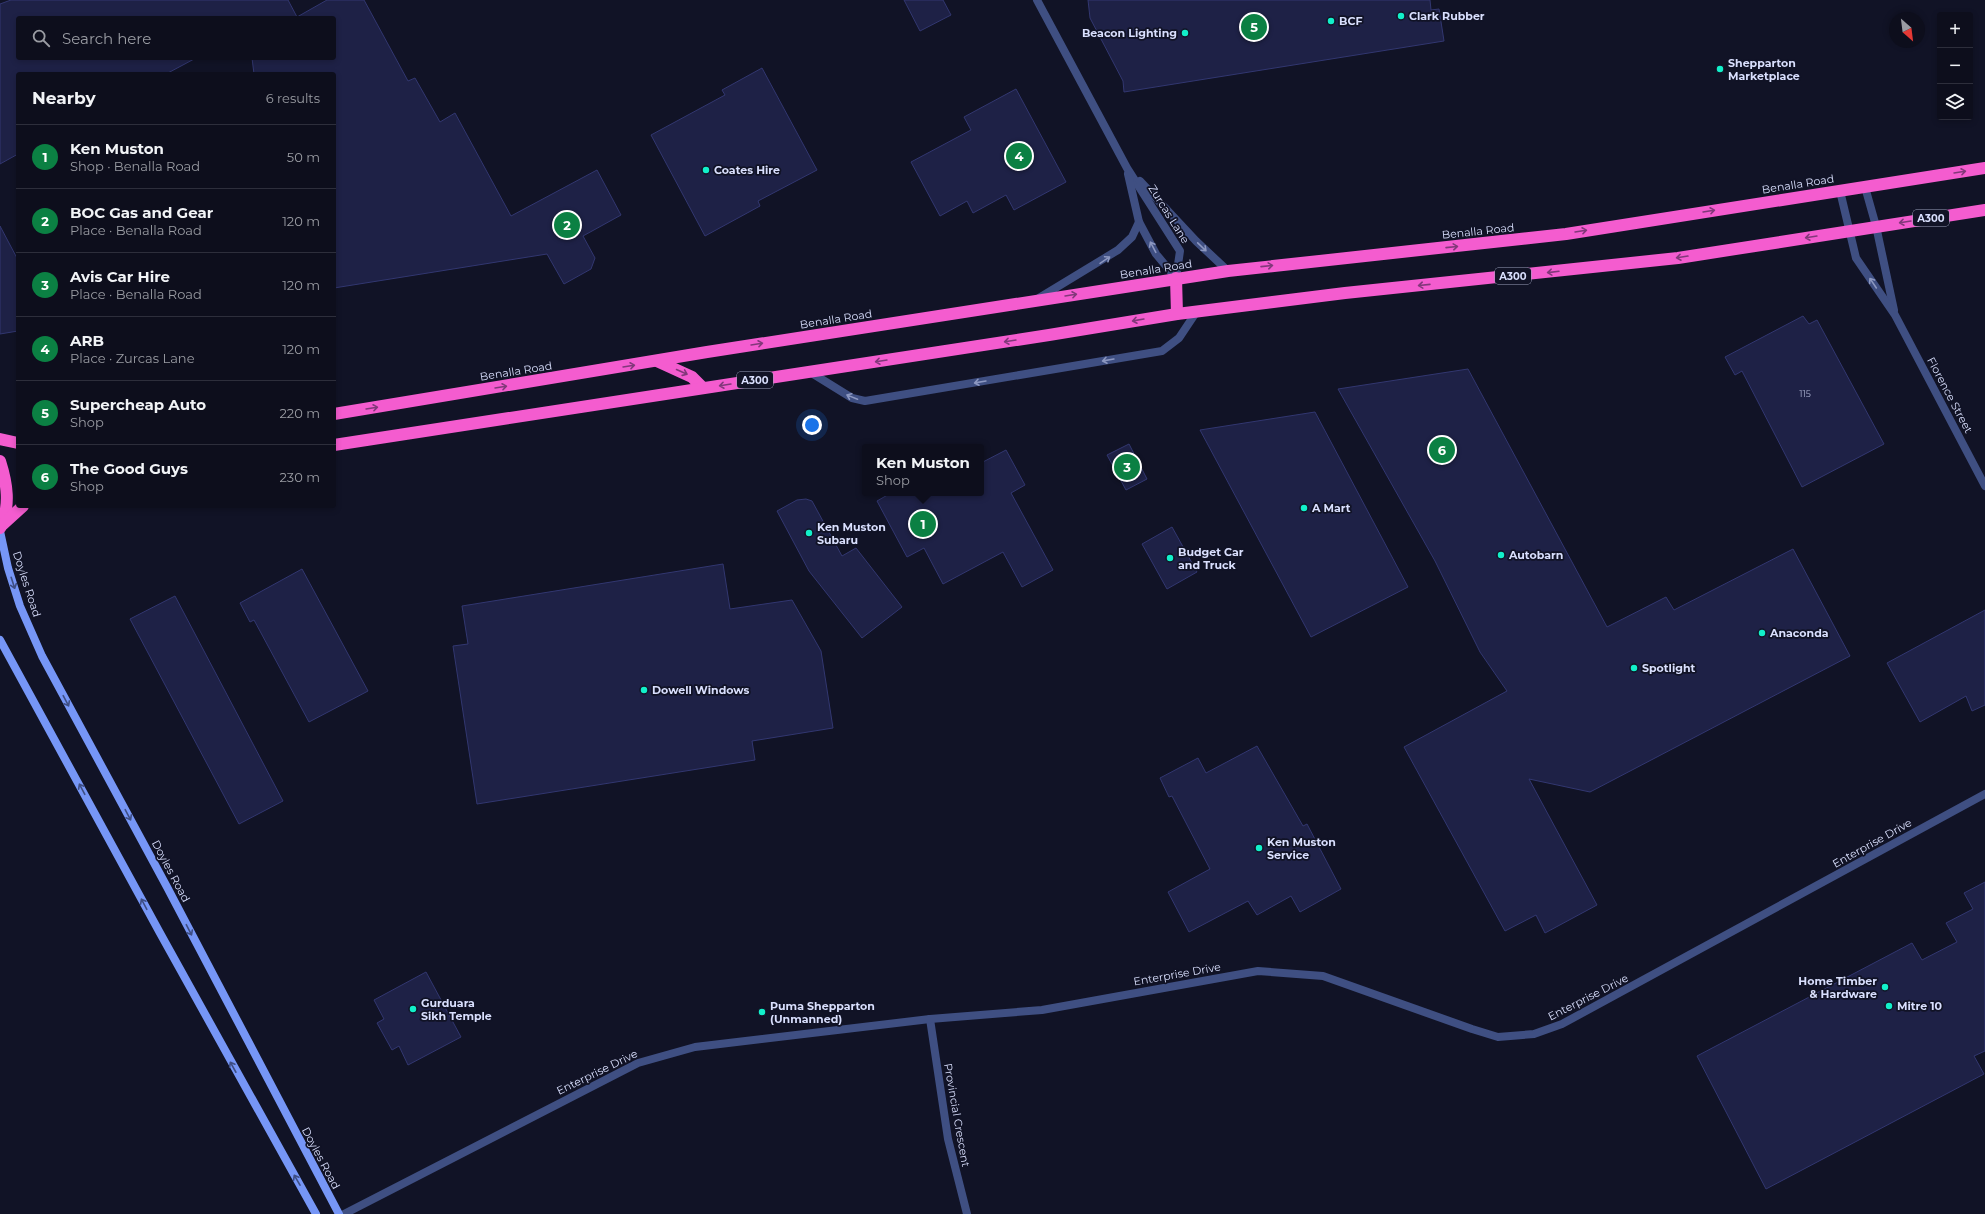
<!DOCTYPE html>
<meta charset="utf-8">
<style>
body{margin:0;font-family:Montserrat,sans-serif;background:#161725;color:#f1f3f6}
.controls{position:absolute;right:12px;top:12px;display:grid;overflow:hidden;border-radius:4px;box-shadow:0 2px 6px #0003}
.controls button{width:36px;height:36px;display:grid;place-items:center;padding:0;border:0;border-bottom:1px solid #2d2e3b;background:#0d0e1c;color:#f1f3f6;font:20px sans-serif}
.compass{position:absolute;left:1889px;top:12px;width:36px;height:36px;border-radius:50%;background:#0d0e1c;box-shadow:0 2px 6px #0003;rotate:152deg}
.you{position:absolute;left:812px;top:425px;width:14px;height:14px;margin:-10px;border:3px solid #fff;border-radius:50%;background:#1a73e8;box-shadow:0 0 0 6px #1a73e833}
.badge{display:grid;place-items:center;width:26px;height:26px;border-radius:50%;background:#0b8043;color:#fff;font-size:13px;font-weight:700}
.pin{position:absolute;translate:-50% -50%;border:2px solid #fff;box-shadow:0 1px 4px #0006}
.popup{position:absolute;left:862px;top:444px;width:122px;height:52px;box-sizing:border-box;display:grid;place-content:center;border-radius:4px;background:#0d0e1c;filter:drop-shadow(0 1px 3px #0005);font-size:13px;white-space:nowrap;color:#9a9ca3}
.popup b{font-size:15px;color:#f1f3f6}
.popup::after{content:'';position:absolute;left:50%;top:100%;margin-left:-8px;border:8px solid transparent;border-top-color:#0d0e1c}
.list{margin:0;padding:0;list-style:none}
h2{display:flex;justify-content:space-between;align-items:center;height:52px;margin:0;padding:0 16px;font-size:17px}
h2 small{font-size:13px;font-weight:400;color:#9a9ca3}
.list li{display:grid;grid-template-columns:26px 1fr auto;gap:12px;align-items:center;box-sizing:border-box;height:64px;padding:0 16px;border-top:1px solid #2d2e3b}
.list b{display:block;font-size:15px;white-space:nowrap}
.list p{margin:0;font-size:13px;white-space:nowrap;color:#9a9ca3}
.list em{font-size:13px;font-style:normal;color:#9a9ca3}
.icon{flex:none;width:22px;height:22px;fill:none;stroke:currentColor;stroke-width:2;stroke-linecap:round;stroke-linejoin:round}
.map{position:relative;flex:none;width:1985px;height:1214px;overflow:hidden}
.search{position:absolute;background:#0d0e1c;box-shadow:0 2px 6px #0003;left:16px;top:16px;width:320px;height:44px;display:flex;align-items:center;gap:10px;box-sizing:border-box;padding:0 14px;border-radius:4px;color:#9a9ca3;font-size:15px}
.panel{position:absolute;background:#0d0e1c;box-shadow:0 2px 6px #0003;left:16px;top:72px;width:320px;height:436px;border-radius:4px}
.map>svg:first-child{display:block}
</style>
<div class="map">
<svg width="1985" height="1214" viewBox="0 0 1985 1214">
<rect width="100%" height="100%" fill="#111326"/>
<g fill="#1e2146" stroke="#323770">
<path d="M11,0H288L297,17L327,0H364L408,81L415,78L440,122L455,113L511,216L597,170L621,215L583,236L595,258L591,269L564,284L547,254L334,288V74H254L252,58H334V18H18V58H196L166,74H18V154L0,164V4Z"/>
<path d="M904,0H943L951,15L920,31Z"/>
<path d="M1088,0H1430L1431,10L1439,9L1444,41L1124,92L1123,81L1090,18Z"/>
<path d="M762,68L817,170L758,201L760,206L705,236L651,135L725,95L722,90Z"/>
<path d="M1016,89L1066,182L1014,210L1006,195L973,213L967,201L940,216L911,162L971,130L964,117Z"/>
<path d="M0,226L18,260V331L0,334Z"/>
<path d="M1803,316L1809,324L1817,320L1884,444L1802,487L1742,371L1735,375L1725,357Z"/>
<path d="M1468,369L1607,627L1666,597L1674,610L1793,549L1850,656L1590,792L1529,779L1597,905L1545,933L1536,915L1505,931L1404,747L1507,691L1480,652L1435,561L1338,389Z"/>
<path d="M1315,412L1408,587L1311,637L1200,430Z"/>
<path d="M1129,444L1147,479L1126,490L1107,455Z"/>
<path d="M1006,450L1025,485L1011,493L1053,570L1022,587L1003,552L943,584L924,548L907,557L877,501L891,493H981V463Z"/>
<path d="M806,499L812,501L842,556L856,548L902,607L862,638L809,571L777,511L797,500Z"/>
<path d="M1172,527L1197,572L1167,589L1142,544Z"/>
<path d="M723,564L730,609L792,600L821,651L833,728L752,741L755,760L477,804L453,646L468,644L462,606Z"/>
<path d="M302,569L368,691L309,722L254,620L250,622L240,603Z"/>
<path d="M175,596L283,801L239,824L130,619Z"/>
<path d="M1985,610V705L1972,711L1966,696L1920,722L1887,663Z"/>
<path d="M1257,746L1303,826L1307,824L1341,889L1300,912L1291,896L1257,915L1248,901L1189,932L1168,892L1210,869L1172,796L1169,797L1160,778L1198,758L1206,773Z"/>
<path d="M1985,882V1051L1974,1056L1984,1074L1766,1189L1697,1056L1912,943L1922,960L1957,942L1946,923L1973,909L1964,893Z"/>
<path d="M426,972L461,1037L408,1065L399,1046L392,1050L377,1023L384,1019L374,1000Z"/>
</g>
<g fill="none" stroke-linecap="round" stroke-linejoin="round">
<g stroke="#3f4f82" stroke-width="8">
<path d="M1037,0L1127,168L1180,251L1176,278"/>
<path d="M1128,174L1139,222L1156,254L1176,278"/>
<path d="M1140,181L1196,241L1228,271"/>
<path d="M1865,187L1876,226L1894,310"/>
<path d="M1840,191L1856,258L1895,315L1985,486"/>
<path d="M1039,298L1118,250L1132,237L1139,222"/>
<path d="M810,372L852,398L865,401L1162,351L1179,338L1197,311"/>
<path d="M930,1019L948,1139L967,1214"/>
<path d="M344,1214L638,1063L695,1047L930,1019L1042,1010L1258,971L1323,976L1472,1029L1498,1037L1534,1034L1562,1024L1985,794"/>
</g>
<g stroke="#7696f6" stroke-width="8">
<path d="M0,531L8,568L20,606L42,656L167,887L339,1214"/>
<path d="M0,640L160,933L316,1214"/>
</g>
<g stroke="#f45ccf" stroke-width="12">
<path d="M1176,278L1177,314"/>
<path d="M657,361L692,377L703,388"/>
<path d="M334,414L707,352L1228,271L1566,234L1985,168"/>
<path d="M0,439L18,443"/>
<path d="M334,445L1049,335L1177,314L1345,293L1678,258L1985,210"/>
<path d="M0,461C7,483 11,506 0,528"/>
<path d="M1,526L23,506"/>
</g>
</g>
<defs><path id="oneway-shaft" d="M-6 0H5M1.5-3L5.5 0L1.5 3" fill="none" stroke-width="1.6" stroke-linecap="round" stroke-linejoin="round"/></defs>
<g stroke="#82387a">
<use href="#oneway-shaft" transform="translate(1960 172) rotate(-9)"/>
<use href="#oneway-shaft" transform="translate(1709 211) rotate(-9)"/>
<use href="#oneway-shaft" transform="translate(1905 222) rotate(171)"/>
<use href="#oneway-shaft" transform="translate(1581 231) rotate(-9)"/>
<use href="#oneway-shaft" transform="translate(1811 237) rotate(171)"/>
<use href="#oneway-shaft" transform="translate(1452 247) rotate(-6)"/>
<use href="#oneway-shaft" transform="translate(1682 257) rotate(171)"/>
<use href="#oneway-shaft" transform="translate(1267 266) rotate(-6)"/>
<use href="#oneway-shaft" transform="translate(1553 272) rotate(173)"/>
<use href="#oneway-shaft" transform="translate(1424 285) rotate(174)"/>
<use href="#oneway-shaft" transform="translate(1071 295) rotate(-9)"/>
<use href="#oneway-shaft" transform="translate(1138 320) rotate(170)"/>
<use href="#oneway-shaft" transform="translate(1010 341) rotate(171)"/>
<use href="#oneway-shaft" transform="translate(757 344) rotate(-9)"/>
<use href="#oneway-shaft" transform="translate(881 361) rotate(171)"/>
<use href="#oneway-shaft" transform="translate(629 366) rotate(-9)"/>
<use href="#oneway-shaft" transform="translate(682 372) rotate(24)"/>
<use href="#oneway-shaft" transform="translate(725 385) rotate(171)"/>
<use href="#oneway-shaft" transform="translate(501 387) rotate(-9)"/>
<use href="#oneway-shaft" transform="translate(372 408) rotate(-9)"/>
</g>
<g stroke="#8c97c0">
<use href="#oneway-shaft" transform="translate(1153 247) rotate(-118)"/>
<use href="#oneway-shaft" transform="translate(1202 247) rotate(44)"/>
<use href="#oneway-shaft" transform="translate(1105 260) rotate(-34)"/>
<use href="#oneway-shaft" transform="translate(1873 283) rotate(-124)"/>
<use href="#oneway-shaft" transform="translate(1108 360) rotate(170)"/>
<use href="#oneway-shaft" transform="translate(980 382) rotate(170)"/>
<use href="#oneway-shaft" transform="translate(852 397) rotate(-158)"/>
</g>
<g stroke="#3e4e84">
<use href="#oneway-shaft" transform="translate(13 583) rotate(72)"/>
<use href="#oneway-shaft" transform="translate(66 701) rotate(62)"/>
<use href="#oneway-shaft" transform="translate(82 789) rotate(-118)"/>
<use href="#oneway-shaft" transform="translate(128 815) rotate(62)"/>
<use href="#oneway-shaft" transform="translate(144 904) rotate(-118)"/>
<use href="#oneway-shaft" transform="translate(189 930) rotate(63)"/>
<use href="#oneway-shaft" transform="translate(233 1067) rotate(-119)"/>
<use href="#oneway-shaft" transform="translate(297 1180) rotate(-120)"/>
</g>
<g fill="#12f0ca" stroke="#111326" stroke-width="1.5">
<circle cx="1401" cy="16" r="4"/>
<circle cx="1331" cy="21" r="4"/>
<circle cx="1185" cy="33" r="4"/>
<circle cx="1720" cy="69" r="4"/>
<circle cx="706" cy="170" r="4"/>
<circle cx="1304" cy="508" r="4"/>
<circle cx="809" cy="533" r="4"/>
<circle cx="1501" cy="555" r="4"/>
<circle cx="1170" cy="558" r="4"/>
<circle cx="1762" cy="633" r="4"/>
<circle cx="1634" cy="668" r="4"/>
<circle cx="644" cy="690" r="4"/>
<circle cx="1259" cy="848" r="4"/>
<circle cx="1885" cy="987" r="4"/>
<circle cx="1889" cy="1006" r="4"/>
<circle cx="413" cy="1009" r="4"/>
<circle cx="762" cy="1012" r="4"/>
</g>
<g text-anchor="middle" stroke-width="3.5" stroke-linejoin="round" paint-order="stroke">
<g font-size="9" fill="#aab0cf">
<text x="1805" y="397">115</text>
</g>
<g fill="#111326" stroke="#9da2bc" stroke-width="1">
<rect x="1913" y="210" width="36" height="16" rx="3"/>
<rect x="1495" y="268" width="36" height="16" rx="3"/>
<rect x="737" y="372" width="36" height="16" rx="3"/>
</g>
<g font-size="10" font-weight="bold" fill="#d9dffd">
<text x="1931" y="222">A300</text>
<text x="1513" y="280">A300</text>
<text x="755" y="384">A300</text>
</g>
<g font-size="11" font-weight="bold" fill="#d9dffd" stroke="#111326" text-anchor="start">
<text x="1409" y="20">Clark Rubber</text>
<text x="1339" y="25">BCF</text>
<text x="1177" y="37" text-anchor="end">Beacon Lighting</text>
<text x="1728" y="67">Shepparton<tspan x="1728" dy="13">Marketplace</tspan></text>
<text x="714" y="174">Coates Hire</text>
<text x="1312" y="512">A Mart</text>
<text x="817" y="531">Ken Muston<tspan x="817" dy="13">Subaru</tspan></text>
<text x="1178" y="556">Budget Car<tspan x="1178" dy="13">and Truck</tspan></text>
<text x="1509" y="559">Autobarn</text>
<text x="1770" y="637">Anaconda</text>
<text x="1642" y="672">Spotlight</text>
<text x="652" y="694">Dowell Windows</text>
<text x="1267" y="846">Ken Muston<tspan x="1267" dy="13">Service</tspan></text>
<text x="1877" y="985" text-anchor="end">Home Timber<tspan x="1877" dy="13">&amp; Hardware</tspan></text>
<text x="421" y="1007">Gurduara<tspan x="421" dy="13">Sikh Temple</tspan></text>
<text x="770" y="1010">Puma Shepparton<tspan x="770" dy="13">(Unmanned)</tspan></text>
<text x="1897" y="1010">Mitre 10</text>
</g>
<g font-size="11" fill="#d9dffd" stroke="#111326">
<text transform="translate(1798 184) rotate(-9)" y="4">Benalla Road</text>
<text transform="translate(1169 214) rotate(58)" y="4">Zurcas Lane</text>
<text transform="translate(1478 231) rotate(-6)" y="4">Benalla Road</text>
<text transform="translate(1156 269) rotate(-9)" y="4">Benalla Road</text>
<text transform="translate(836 319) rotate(-9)" y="4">Benalla Road</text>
<text transform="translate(516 371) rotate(-9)" y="4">Benalla Road</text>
<text transform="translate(1950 395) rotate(62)" y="4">Florence Street</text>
<text transform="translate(27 584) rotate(72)" y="4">Doyles Road</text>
<text transform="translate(1872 843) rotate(-29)" y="4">Enterprise Drive</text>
<text transform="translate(171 871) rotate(62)" y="4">Doyles Road</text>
<text transform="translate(1177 974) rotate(-10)" y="4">Enterprise Drive</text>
<text transform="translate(1588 997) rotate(-27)" y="4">Enterprise Drive</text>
<text transform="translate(597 1072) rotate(-26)" y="4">Enterprise Drive</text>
<text transform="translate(957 1115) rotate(80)" y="4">Provincial Crescent</text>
<text transform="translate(321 1158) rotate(62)" y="4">Doyles Road</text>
</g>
</g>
</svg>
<div class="controls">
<button>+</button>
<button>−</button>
<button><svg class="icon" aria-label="layers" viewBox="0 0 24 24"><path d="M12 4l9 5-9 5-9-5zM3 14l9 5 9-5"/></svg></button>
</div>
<svg class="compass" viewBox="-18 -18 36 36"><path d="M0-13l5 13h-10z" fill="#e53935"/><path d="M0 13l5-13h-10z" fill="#9a9ca3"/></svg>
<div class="you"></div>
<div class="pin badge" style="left:923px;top:524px">1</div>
<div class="popup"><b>Ken Muston</b>Shop</div>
<div class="pin badge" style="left:567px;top:225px">2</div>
<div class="pin badge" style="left:1127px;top:467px">3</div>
<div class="pin badge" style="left:1019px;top:156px">4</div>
<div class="pin badge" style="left:1254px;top:27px">5</div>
<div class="pin badge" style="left:1442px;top:450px">6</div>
<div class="search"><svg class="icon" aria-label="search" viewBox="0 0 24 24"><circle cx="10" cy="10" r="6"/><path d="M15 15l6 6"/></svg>Search here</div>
<section class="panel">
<h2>Nearby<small>6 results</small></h2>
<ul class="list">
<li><span class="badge">1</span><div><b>Ken Muston</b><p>Shop · Benalla Road</p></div><em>50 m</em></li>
<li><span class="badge">2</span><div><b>BOC Gas and Gear</b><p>Place · Benalla Road</p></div><em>120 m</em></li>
<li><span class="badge">3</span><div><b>Avis Car Hire</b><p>Place · Benalla Road</p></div><em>120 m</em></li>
<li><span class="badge">4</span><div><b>ARB</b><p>Place · Zurcas Lane</p></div><em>120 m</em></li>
<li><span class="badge">5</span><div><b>Supercheap Auto</b><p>Shop</p></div><em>220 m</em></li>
<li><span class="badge">6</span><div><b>The Good Guys</b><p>Shop</p></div><em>230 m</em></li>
</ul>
</section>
</div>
